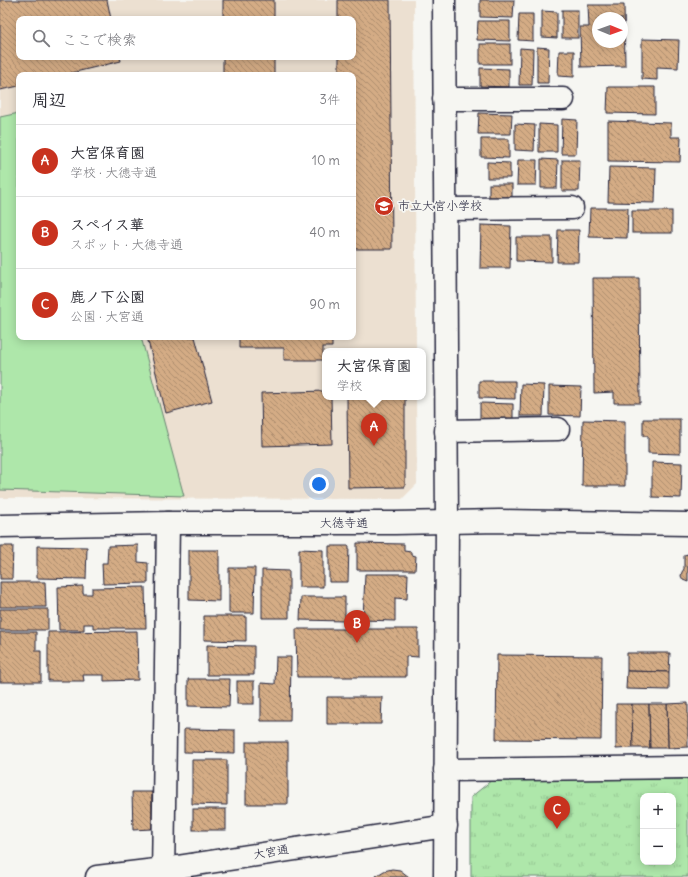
<!DOCTYPE html>
<html lang="ja">
<meta charset="utf-8">
<style>
body{margin:0;font-family:Delius,"Klee One",sans-serif;background:#f2f2f3;color:#2b2b33}
.controls{position:absolute;right:12px;bottom:12px;display:grid;overflow:hidden;border-radius:8px;box-shadow:0 2px 10px #0003}
.controls button{width:36px;height:36px;display:grid;place-items:center;padding:0;border:0;border-bottom:1px solid #e1e1e2;background:#fff;color:#2b2b33;font:20px sans-serif}
.compass{position:absolute;left:592px;top:12px;width:36px;height:36px;border-radius:50%;background:#fff;box-shadow:0 2px 10px #0003;rotate:91deg}
.you{position:absolute;left:319px;top:484px;width:14px;height:14px;margin:-10px;border:3px solid #fff;border-radius:50%;background:#1a73e8;box-shadow:0 0 0 6px #1a73e833}
.badge{display:grid;place-items:center;width:26px;height:26px;border-radius:50%;background:#c8321e;color:#fff;font-size:13px;font-weight:700}
.pin{position:absolute;translate:-50% -33px;filter:drop-shadow(0 1px 2px #0008)}
.pin::after{content:'';position:absolute;top:21px;width:14px;height:12px;background:inherit;clip-path:polygon(0 0,100% 0,50% 100%)}
.popup{position:absolute;left:322px;top:348px;width:104px;height:52px;box-sizing:border-box;display:grid;place-content:center;border-radius:8px;background:#fff;filter:drop-shadow(0 1px 3px #0005);font-size:13px;white-space:nowrap;color:#7c7c81}
.popup b{font-size:15px;color:#2b2b33}
.popup::after{content:'';position:absolute;left:50%;top:100%;margin-left:-8px;border:8px solid transparent;border-top-color:#fff}
.list{margin:0;padding:0;list-style:none}
h2{display:flex;justify-content:space-between;align-items:center;height:52px;margin:0;padding:0 16px;font-size:17px}
h2 small{font-size:13px;font-weight:400;color:#7c7c81}
.list li{display:grid;grid-template-columns:26px 1fr auto;gap:12px;align-items:center;box-sizing:border-box;height:72px;padding:0 16px;border-top:1px solid #e1e1e2}
.list b{display:block;font-size:15px;white-space:nowrap}
.list p{margin:0;font-size:13px;white-space:nowrap;color:#7c7c81}
.list em{font-size:13px;font-style:normal;color:#7c7c81}
.icon{flex:none;width:22px;height:22px;fill:none;stroke:currentColor;stroke-width:2;stroke-linecap:round;stroke-linejoin:round}
.map{position:relative;flex:none;width:688px;height:877px;overflow:hidden}
.search{position:absolute;background:#fff;box-shadow:0 2px 10px #0003;left:16px;top:16px;width:340px;height:44px;display:flex;align-items:center;gap:10px;box-sizing:border-box;padding:0 14px;border-radius:8px;color:#7c7c81;font-size:15px}
.panel{position:absolute;background:#fff;box-shadow:0 2px 10px #0003;left:16px;top:72px;width:340px;height:268px;border-radius:8px}
.map>svg:first-child{display:block}
</style>
<div class="map">
<svg width="688" height="877" viewBox="0 0 688 877">
<defs>
<pattern id="grass-tufts" width="24" height="20" patternUnits="userSpaceOnUse"><rect width="24" height="20" fill="#aee7aa"/><path d="M3 7l-1-3M5 7V3M7 7l1-3M15 17l-1-3M17 17v-4M19 17l1-3" fill="none" stroke="#95c693"/></pattern>
<pattern id="building-back-hatch" width="6" height="6" patternUnits="userSpaceOnUse"><rect width="6" height="6" fill="#d4ac85"/><path d="M-1 5l2 2M0 0l6 6M5-1l2 2" fill="none" stroke="#ac8c6e"/></pattern>
</defs>
<rect width="100%" height="100%" fill="#f6f6f2"/>
<filter id="ink" filterUnits="userSpaceOnUse"><feTurbulence type="fractalNoise" baseFrequency=".025" numOctaves="2"/><feDisplacementMap in="SourceGraphic" scale="8" xChannelSelector="R" yChannelSelector="G"/><feConvolveMatrix kernelMatrix="1 2 1 2 8 2 1 2 1" color-interpolation-filters="sRGB"/></filter>
<g filter="url(#ink)">
<path fill="#ece0d1" fill-rule="evenodd" d="M0,0H414L416,351H325V397H416L417,484L402,499L0,498ZM19,19H353V57H19ZM19,75H353V337H19Z"/>
<path fill="url(#grass-tufts)" stroke="#688472" fill-rule="evenodd" d="M688,779V877H471V797L492,780ZM643,796H673V862H643Z"/>
<path fill="#aee7aa" stroke="#688472" d="M19,113V337H141L184,496L0,490V117Z"/>
<g fill="url(#building-back-hatch)" stroke="#22223b" fill-rule="evenodd">
<path d="M0,0H107L111,19H19V57H120L121,61L63,75H19V86L0,90Z"/>
<rect x="223" y="0" width="51" height="19"/>
<path d="M338,0H390L392,249H353V75H339V57H353V19H338Z"/>
<path d="M480,0H514L513,18L480,17Z"/>
<path d="M588,5H624L625,66L581,67L580,27H589ZM598,18H622V42H598Z"/>
<rect x="562" y="10" width="16" height="28"/>
<path d="M542,11L557,12V38L542,37Z"/>
<path d="M519,14H533V41L518,40Z"/>
<path d="M478,21H510V41L477,40Z"/>
<path d="M642,39L679,40L678,68L657,67V80L642,79Z"/>
<rect x="480" y="44" width="30" height="20"/>
<path d="M537,47L549,48L548,83H537Z"/>
<path d="M520,48L533,49L532,85H519Z"/>
<path d="M559,51H574V77L558,76Z"/>
<rect x="223" y="57" width="51" height="18"/>
<path d="M480,68L509,69V87L480,86Z"/>
<path d="M608,87H655V114L607,113Z"/>
<path d="M479,113L512,114L511,134H478Z"/>
<path d="M562,119L577,120L576,154H561Z"/>
<path d="M608,121L671,123V137H681L680,162L608,161Z"/>
<path d="M515,124L535,125L534,151L515,150Z"/>
<path d="M539,124L557,125V152H539Z"/>
<path d="M481,139H509V158L481,157Z"/>
<path d="M541,159L558,160L557,188H541Z"/>
<path d="M518,160H537L536,185H517Z"/>
<path d="M562,160H580L579,191H562Z"/>
<path d="M487,162L510,163V178H487Z"/>
<path d="M609,167L656,168L655,203L608,202Z"/>
<rect x="489" y="184" width="23" height="15"/>
<path d="M590,208H628L627,238L589,237Z"/>
<rect x="632" y="211" width="40" height="22"/>
<path d="M481,225L511,226L510,268H480Z"/>
<path d="M558,230H579L578,262H557Z"/>
<path d="M516,237H552V262L516,261Z"/>
<path d="M593,278H639L640,403H614V392L594,393Z"/>
<path d="M147,337H195L212,401L166,413Z"/>
<path d="M239,337H332V347H323V360H284V348H239Z"/>
<path d="M479,381H515V399L479,398Z"/>
<path d="M521,384L544,385L543,416H520Z"/>
<path d="M549,386L581,387L580,416L549,415Z"/>
<path d="M325,391V397H331L332,444L262,446L261,393Z"/>
<path d="M347,397H405V487L348,488Z"/>
<path d="M480,403L513,404V421H480Z"/>
<path d="M643,419H680V454L648,453V436H643Z"/>
<path d="M583,420L625,421V486H582Z"/>
<path d="M652,462L682,463L681,498L652,497Z"/>
<path d="M357,543L404,544V551L411,552V555L416,556L415,570H357Z"/>
<path d="M138,545V562L148,563V583L103,584L102,563H107L108,546Z"/>
<path d="M0,546H13L12,579H0Z"/>
<path d="M37,546L87,547L86,579L37,578Z"/>
<path d="M329,546H349L348,582H329Z"/>
<path d="M299,549L323,550V587H299Z"/>
<path d="M189,550H219V601L189,600Z"/>
<path d="M688,554V582L683,580L681,576L682,572L684,569V555Z"/>
<path d="M229,568H255L254,613H229Z"/>
<path d="M262,570L289,571V618H262Z"/>
<path d="M365,574H408L407,599L395,598V621L363,620Z"/>
<path d="M0,582H45L46,607H0Z"/>
<path d="M83,586V594H92V588L145,587L146,628H93V624H84V630H59L58,587Z"/>
<path d="M301,597H345V621L300,620Z"/>
<rect x="0" y="609" width="48" height="21"/>
<path d="M204,616H246V641L204,640Z"/>
<path d="M296,629H418V657L406,656V677H297Z"/>
<path d="M137,631L138,680L104,681V675H83L84,681H48V632Z"/>
<path d="M0,632H36V651H41V682H0Z"/>
<path d="M207,645L254,646V675H207Z"/>
<path d="M627,653H670L669,672L627,671Z"/>
<path d="M497,655L602,656L601,740L496,739Z"/>
<path d="M276,657H291L290,721H261V683L275,684Z"/>
<path d="M627,671L669,672V690L626,689Z"/>
<path d="M188,679H230L229,707L188,706Z"/>
<rect x="237" y="681" width="17" height="23"/>
<path d="M327,697H382L381,724H327Z"/>
<path d="M688,703V747L668,748L667,704Z"/>
<path d="M616,704H632L633,748L616,749Z"/>
<path d="M632,704H649L650,748H633Z"/>
<path d="M649,704H667L668,748H650Z"/>
<path d="M184,729L235,730V753L184,752Z"/>
<rect x="246" y="742" width="42" height="62"/>
<path d="M192,760H227V805L192,804Z"/>
<path d="M132,792H152V827L151,829L133,830Z"/>
<rect x="193" y="809" width="33" height="21"/>
<path d="M392,869L400,870L409,877H376V876L384,871Z"/>
</g>
<g fill="none" stroke-linecap="round" stroke-linejoin="round">
<g stroke="#22223b" stroke-width="25">
<g id="minor">
<path d="M444,0L447,522L445,877"/>
<path d="M444,99H563"/>
<path d="M445,209L572,208"/>
<path d="M446,431L558,429"/>
<path d="M0,526L168,523H395L499,521L688,524"/>
<path d="M445,770L688,767"/>
<path d="M97,877L164,869L446,826"/>
<path d="M163,877L168,523"/>
</g>
</g>
<use href="#minor" stroke="#f6f6f2" stroke-width="22"/>
</g>
</g>
<defs>
<g id="school-disc" transform="scale(1)"><circle r="9.5" fill="#c8321e" stroke="#f6f6f2"/><path d="M0-5L7-2L0 1L-7-2ZM-4 1L0 2.5L4 1V4Q0 6-4 4Z" fill="#fff"/></g>
</defs>
<g fill-rule="evenodd">
<use href="#school-disc" x="384" y="206"/>
</g>
<g text-anchor="middle" stroke-width="3.5" stroke-linejoin="round" paint-order="stroke">
<g font-size="12" fill="#22223b" stroke="#f6f6f2" text-anchor="start">
<text x="398" y="210">市立大宮小学校</text>
</g>
<g font-size="12" fill="#22223b" stroke="#f6f6f2">
<text x="344" y="527">大徳寺通</text>
<text transform="translate(271 852) rotate(-9)" y="4">大宮通</text>
</g>
</g>
</svg>
<div class="controls">
<button>+</button>
<button>−</button>
</div>
<svg class="compass" viewBox="-18 -18 36 36"><path d="M0-13l5 13h-10z" fill="#e53935"/><path d="M0 13l5-13h-10z" fill="#7c7c81"/></svg>
<div class="you"></div>
<div class="pin badge" style="left:374px;top:446px">A</div>
<div class="popup"><b>大宮保育園</b>学校</div>
<div class="pin badge" style="left:357px;top:643px">B</div>
<div class="pin badge" style="left:557px;top:829px">C</div>
<div class="search"><svg class="icon" aria-label="search" viewBox="0 0 24 24"><circle cx="10" cy="10" r="6"/><path d="M15 15l6 6"/></svg>ここで検索</div>
<section class="panel">
<h2>周辺<small>3件</small></h2>
<ul class="list">
<li><span class="badge">A</span><div><b>大宮保育園</b><p>学校 · 大徳寺通</p></div><em>10 m</em></li>
<li><span class="badge">B</span><div><b>スペイス華</b><p>スポット · 大徳寺通</p></div><em>40 m</em></li>
<li><span class="badge">C</span><div><b>鹿ノ下公園</b><p>公園 · 大宮通</p></div><em>90 m</em></li>
</ul>
</section>
</div>
